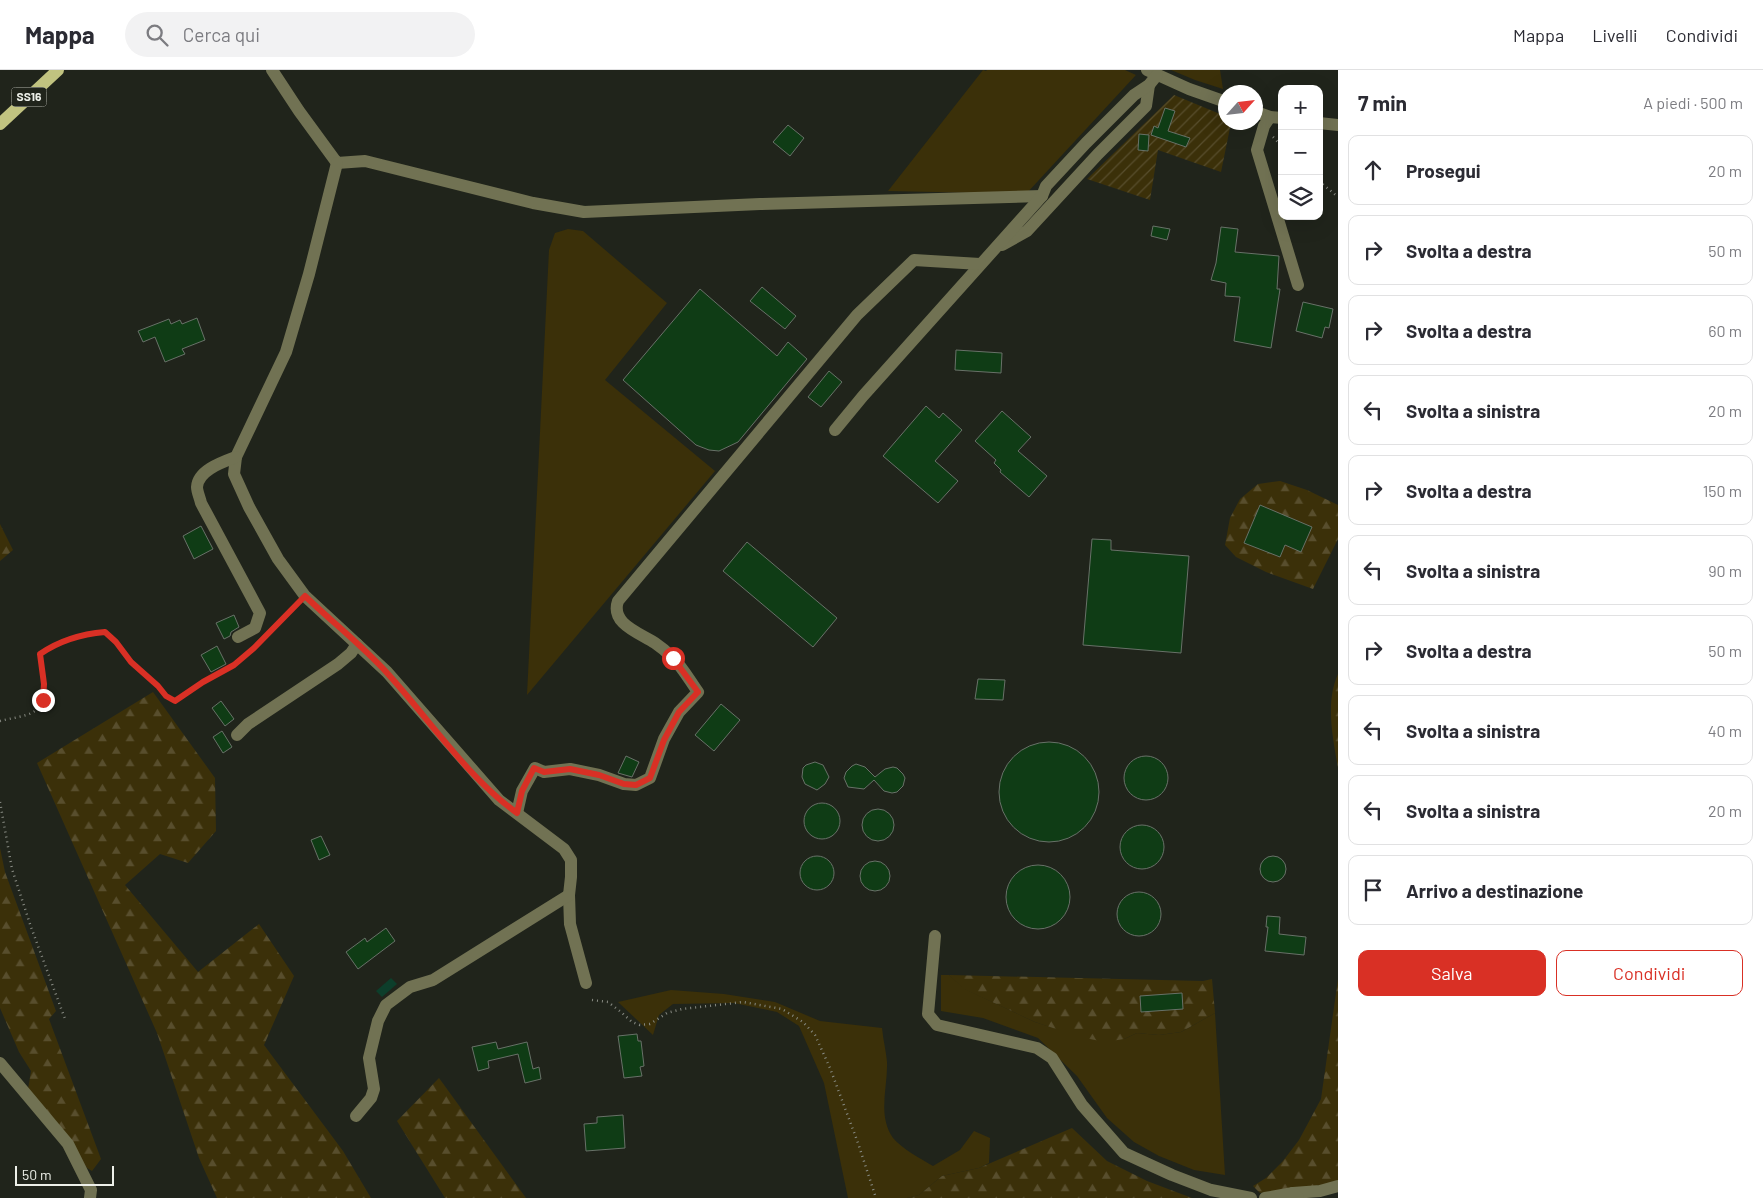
<!DOCTYPE html>
<html lang="it">
<meta charset="utf-8">
<style>
body{margin:0;font-family:Barlow,sans-serif;background:#f2f2f3;color:#2b2b33}
.controls{position:absolute;right:15px;top:15px;display:grid;overflow:hidden;border-radius:10px;box-shadow:0 5px 20px #0002}
.controls button{width:45px;height:45px;display:grid;place-items:center;padding:0;border:0;border-bottom:1px solid #e1e1e2;background:#fff;color:#2b2b33;font:25px sans-serif}
.compass{position:absolute;left:1218px;top:15px;width:45px;height:45px;border-radius:50%;background:#fff;box-shadow:0 5px 20px #0002;rotate:63deg}
.scale{position:absolute;left:15px;bottom:12px;width:99px;box-sizing:border-box;padding-left:5px;border:2px solid #edf0e9;border-top:0;font-size:14px;line-height:18px;white-space:nowrap;color:#edf0e9;-webkit-text-stroke:4px #20241b;paint-order:stroke}
.stop{position:absolute;width:15px;height:15px;margin:-11px;border:4px solid #d93025;border-radius:50%;background:#fff}
.stop.end{background:#d93025;border-color:#fff;box-shadow:0 1px 5px #0008}
.list{margin:0;padding:0;list-style:none}
h2{display:flex;justify-content:space-between;align-items:center;height:65px;margin:0;padding:0 20px;font-size:21px}
h2 small{font-size:16px;font-weight:400;color:#7c7c81}
.list li{display:grid;grid-template-columns:32px 1fr auto;gap:15px;align-items:center;box-sizing:border-box;height:70px;margin:0 10px 10px;padding:0 10px;border:1px solid #e1e1e2;border-radius:10px}
.list b{display:block;font-size:19px;white-space:nowrap}
.list em{font-size:16px;font-style:normal;color:#7c7c81}
.actions{display:flex;gap:10px;padding:15px 20px}
.actions a{flex:1;padding:11px 0;border:1px solid #d93025;border-radius:10px;text-align:center;font-size:18px;color:#d93025}
.actions .main{background:#d93025;color:#fff}
.icon{flex:none;width:28px;height:28px;fill:none;stroke:currentColor;stroke-width:2;stroke-linecap:round;stroke-linejoin:round}
.map{position:relative;flex:none;width:1338px;height:1128px;overflow:hidden}
header{display:flex;align-items:center;gap:30px;box-sizing:border-box;height:70px;padding:0 25px;background:#fff;border-bottom:1px solid #e1e1e2}
header strong{font-size:24px}
nav{display:flex;gap:28px;margin-inline-start:auto;font-size:18px}
.search{width:350px;height:45px;background:#f2f2f3;display:flex;align-items:center;gap:12px;box-sizing:border-box;padding:0 18px;border-radius:28px;color:#7c7c81;font-size:19px}
main{display:flex}
aside{flex:1;background:#fff}
.map>svg:first-child{display:block}
</style>
<header>
<strong>Mappa</strong>
<div class="search"><svg class="icon" aria-label="search" viewBox="0 0 24 24"><circle cx="10" cy="10" r="6"/><path d="M15 15l6 6"/></svg>Cerca qui</div>
<nav><a>Mappa</a><a>Livelli</a><a>Condividi</a></nav>
</header>
<main>
<div class="map">
<svg width="1338" height="1128" viewBox="0 0 1338 1128">
<defs>
<pattern id="forest-firs" width="22" height="20" patternUnits="userSpaceOnUse" patternTransform="scale(1.25)"><rect width="22" height="20" fill="#3b3009"/><path d="M5 1l3.5 6h-7zM16 11l3.5 6h-7z" fill="#584e2d"/></pattern>
<pattern id="garden-furrows" width="10" height="10" patternUnits="userSpaceOnUse" patternTransform="scale(1.25)"><rect width="10" height="10" fill="#3b3009"/><path d="M-1 1l2-2M0 10L10 0M9 11l2-2" fill="none" stroke="#584e2d"/></pattern>
</defs>
<rect width="100%" height="100%" fill="#20241b"/>
<g fill="#3b3009">
<path d="M983,0L986,1L987,0H1125L1136,5L1026,124L888,121Z"/>
<path d="M1171,0H1220L1223,19L1195,10Z"/>
<path d="M568,159L583,161L667,233L605,310L715,401L527,625L549,180L555,163Z"/>
<path d="M941,905H949L965,919L1035,952L1057,959L1124,969L1137,963L1159,965L1181,962L1215,943L1225,1105L1194,1100L1159,1086L1134,1072L1107,1048L1077,1006L1038,968L983,948L941,941Z"/>
<path d="M671,920L724,924L775,932L820,951L882,958C883,969 886,981 887,992C888,1017 877,1045 893,1068C901,1078 921,1089 933,1096L960,1080L974,1061L990,1068L989,1093L979,1098L942,1106L919,1125L907,1128H848L824,1013L799,956L777,942L734,933L673,934L659,945L653,965L618,932Z"/>
</g>
<g fill="url(#forest-firs)">
<path d="M1280,411L1307,420L1338,435V469L1313,519L1266,502L1236,487L1225,475L1230,448L1240,429L1258,414Z"/>
<path d="M0,454L13,480L0,491Z"/>
<path d="M1338,604V698C1333,668 1325,633 1338,604Z"/>
<path d="M153,622L215,708L216,761L188,793L160,784L125,815L198,902L259,854L294,906L264,975L343,1081L371,1128H217L199,1088L157,963L37,693Z"/>
<path d="M0,778L5,802L56,941L49,949L101,1089L92,1101L87,1098L28,1019L31,1001L19,982L0,938Z"/>
<path d="M949,905L1203,911L1212,909L1215,943L1181,962L1159,965L1137,963L1124,969L1105,972L1080,967L1035,952L964,919Z"/>
<path d="M1338,909V1113L1260,1123L1253,1116L1266,1108L1283,1091L1299,1070L1321,1029Z"/>
<path d="M439,1008L526,1128H445L397,1051Z"/>
<path d="M1072,1058L1107,1091L1147,1111L1192,1128H907L919,1125L942,1106L979,1098Z"/>
</g>
<path fill="url(#garden-furrows)" d="M1174,25L1225,46L1226,52L1231,53L1221,102L1158,80L1150,130L1087,109Z"/>
<path fill="#0d3e2b" d="M391,908L397,914L382,927L376,921Z"/>
<g fill="#0f3c15" stroke="#687168">
<path d="M1165,38L1175,41L1168,61L1190,68L1186,77L1151,65L1154,56L1158,58Z"/>
<path d="M788,55L804,68L790,86L773,72Z"/>
<path d="M1139,64L1149,65L1148,81L1138,80Z"/>
<path d="M1153,156L1170,159L1167,170L1151,166Z"/>
<path d="M1221,157L1238,159L1235,182L1279,186L1277,219H1280L1271,278L1234,271L1240,227L1225,226L1226,213L1211,210L1216,193Z"/>
<path d="M762,217L796,246L785,259L750,231Z"/>
<path d="M700,219L777,286L788,272L807,289L738,372L719,381L709,380L696,375L623,310Z"/>
<path d="M1303,232L1333,239L1329,258L1325,257L1322,268L1296,261Z"/>
<path d="M197,248L205,270L182,279L185,284L165,292L155,267L143,272L138,261L169,249L171,254L180,250L182,254Z"/>
<path d="M956,280L1002,283L1001,303L955,300Z"/>
<path d="M829,301L842,312L821,337L808,327Z"/>
<path d="M926,336L939,348L943,343L962,360L935,391L958,411L938,433L883,386Z"/>
<path d="M1002,341L1031,367L1018,381L1047,406L1029,427L1000,402L1001,400L994,393L996,390L975,371Z"/>
<path d="M1260,435L1312,457L1301,482L1285,475L1280,487L1244,473Z"/>
<path d="M201,456L213,479L194,489L183,466Z"/>
<path d="M1092,469L1111,470V480L1189,486L1181,583L1083,575Z"/>
<path d="M747,472L837,548L813,577L723,501Z"/>
<path d="M234,545L239,557L231,562L230,566L224,569L216,553Z"/>
<path d="M217,576L226,594L211,602L201,585Z"/>
<path d="M978,609L1005,610L1003,630L975,629Z"/>
<path d="M221,631L234,649L225,656L212,638Z"/>
<path d="M721,634L740,650L714,681L695,665Z"/>
<path d="M222,661L232,677L223,683L213,667Z"/>
<circle cx="1049" cy="722" r="50"/>
<path d="M626,686L639,692L632,707L618,703Z"/>
<circle cx="1146" cy="708" r="22"/>
<path d="M815,692L823,695L829,707L825,714L817,720L805,714L802,707L803,698L806,695Z"/>
<path d="M856,694L865,697L875,707L885,699L893,697L897,698L903,704L905,708L903,716L897,722L892,723L884,721L874,710L864,719L848,717L844,708L846,702L852,696Z"/>
<circle cx="822" cy="751" r="18"/>
<circle cx="878" cy="755" r="16"/>
<circle cx="1142" cy="777" r="22"/>
<path d="M321,766L330,785L319,790L311,770Z"/>
<circle cx="817" cy="803" r="17"/>
<circle cx="1273" cy="799" r="13"/>
<circle cx="875" cy="806" r="15"/>
<circle cx="1038" cy="827" r="32"/>
<circle cx="1139" cy="844" r="22"/>
<path d="M1267,846L1280,847L1279,864L1306,867L1304,885L1265,881L1268,857H1266Z"/>
<path d="M386,858L395,871L358,899L346,882L365,868L367,872Z"/>
<path d="M1182,923L1183,939L1141,942L1140,926Z"/>
<path d="M637,964L638,971H641L644,996L640,997L642,1006L624,1008L618,966Z"/>
<path d="M496,972L498,979L527,972L533,999L539,997L541,1009L525,1013L518,984L488,991L489,998L478,1001L472,977Z"/>
<path d="M623,1045L625,1078L586,1081L584,1054L597,1053V1047Z"/>
</g>
<g fill="none" stroke-linecap="round" stroke-linejoin="round">
<g stroke="#878a82" stroke-width="2.5" stroke-dasharray="1 4" stroke-linecap="butt">
<path d="M1273,67L1282,76"/>
<path d="M1319,111L1338,127"/>
<path d="M0,651C11,648 26,647 35,641C51,631 41,601 40,584C59,571 81,564 105,562L116,572L131,592L158,616L166,626L175,631L203,612L234,595L254,578L296,535"/>
<path d="M0,732L12,799L31,857L65,949"/>
<path d="M592,930L608,932L621,942L632,952L640,955L650,954L667,943L682,939L743,932L782,939L803,952L815,965L830,998L858,1073L876,1128"/>
</g>
<g stroke="#717253" stroke-width="12">
<path d="M272,0L299,41L337,93L365,91L533,133L584,142L760,134L1042,126"/>
<path d="M1147,0L1189,19L1226,32"/>
<path d="M1256,42L1270,47L1282,48"/>
<path d="M1270,47L1264,56L1257,80L1298,215"/>
<path d="M1319,53L1338,55"/>
<path d="M337,93L309,204L286,282L236,387L234,404L249,437L278,489L305,526L387,602L499,730L564,779L571,790V807L569,825L570,854L586,913"/>
<path d="M1002,175L1027,161L1098,84L1146,36L1149,15"/>
<path d="M835,360L863,326L1042,126L1046,116L1086,73L1134,25L1149,15L1157,5"/>
<path d="M236,387C223,392 198,400 197,417C197,422 200,428 201,433L260,543L255,558L238,567"/>
<path d="M237,665L248,654L338,594L351,583L357,574"/>
<path d="M517,743L522,721L535,698L544,702L570,699L599,705L624,714L636,715L650,708L664,669L679,642L698,622C690,611 683,598 673,588C668,583 661,577 655,573C640,563 610,554 618,531L857,245L914,190L980,194"/>
<path d="M935,866L928,944L937,955L1037,978L1052,988L1082,1035L1124,1083L1172,1105L1211,1120L1251,1128"/>
<path d="M0,993L68,1074L91,1120L90,1128"/>
<path d="M356,1046L371,1028L374,1019L369,988L378,951L386,935L410,917L433,910L569,825"/>
<path d="M1293,1123L1320,1121L1338,1116"/>
<path d="M1265,1128L1293,1123L1298,1128"/>
</g>
<path stroke="#c1c380" stroke-width="12" d="M0,54L58,0"/>
</g>
<g fill="none" stroke-linecap="round" stroke-linejoin="round">
<path stroke="#d93025" stroke-width="6" d="M43,630L44,614L40,584C59,571 81,564 105,562L116,572L131,592L158,616L166,626L175,631L203,612L234,595L254,578L305,526C332,552 363,576 388,604C429,649 468,708 517,743L522,721L534,698L544,702L570,699L599,705L624,714L636,715L650,708L664,670L679,642L698,622L673,588"/>
</g>
<g text-anchor="middle" stroke-width="4" stroke-linejoin="round" paint-order="stroke">
<rect fill="#20241b" stroke="#b0b3ab" stroke-width="1" x="11.5" y="17.5" width="35" height="19" rx="4"/>
<g font-size="12" font-weight="bold" fill="#edf0e9">
<text x="29" y="31">SS16</text>
</g>
</g>
</svg>
<div class="controls">
<button>+</button>
<button>−</button>
<button><svg class="icon" aria-label="layers" viewBox="0 0 24 24"><path d="M12 4l9 5-9 5-9-5zM3 14l9 5 9-5"/></svg></button>
</div>
<svg class="compass" viewBox="-18 -18 36 36"><path d="M0-13l5 13h-10z" fill="#e53935"/><path d="M0 13l5-13h-10z" fill="#7c7c81"/></svg>
<div class="scale">50 m</div>
<div class="stop" style="left:673px;top:588px"></div>
<div class="stop end" style="left:43px;top:630px"></div>
</div>
<aside>
<h2>7 min<small>A piedi · 500 m</small></h2>
<ul class="list">
<li><svg class="icon" aria-label="ahead" viewBox="0 0 24 24"><path d="M12 20V5M6 11l6-6 6 6"/></svg><div><b>Prosegui</b></div><em>20 m</em></li>
<li><svg class="icon" aria-label="right" viewBox="0 0 24 24"><path d="M7 20v-9h11M14 6l5 5-5 5"/></svg><div><b>Svolta a destra</b></div><em>50 m</em></li>
<li><svg class="icon" aria-label="right" viewBox="0 0 24 24"><path d="M7 20v-9h11M14 6l5 5-5 5"/></svg><div><b>Svolta a destra</b></div><em>60 m</em></li>
<li><svg class="icon" aria-label="left" viewBox="0 0 24 24"><path d="M17 20v-9H6M10 6l-5 5 5 5"/></svg><div><b>Svolta a sinistra</b></div><em>20 m</em></li>
<li><svg class="icon" aria-label="right" viewBox="0 0 24 24"><path d="M7 20v-9h11M14 6l5 5-5 5"/></svg><div><b>Svolta a destra</b></div><em>150 m</em></li>
<li><svg class="icon" aria-label="left" viewBox="0 0 24 24"><path d="M17 20v-9H6M10 6l-5 5 5 5"/></svg><div><b>Svolta a sinistra</b></div><em>90 m</em></li>
<li><svg class="icon" aria-label="right" viewBox="0 0 24 24"><path d="M7 20v-9h11M14 6l5 5-5 5"/></svg><div><b>Svolta a destra</b></div><em>50 m</em></li>
<li><svg class="icon" aria-label="left" viewBox="0 0 24 24"><path d="M17 20v-9H6M10 6l-5 5 5 5"/></svg><div><b>Svolta a sinistra</b></div><em>40 m</em></li>
<li><svg class="icon" aria-label="left" viewBox="0 0 24 24"><path d="M17 20v-9H6M10 6l-5 5 5 5"/></svg><div><b>Svolta a sinistra</b></div><em>20 m</em></li>
<li><svg class="icon" aria-label="arrive" viewBox="0 0 24 24"><path d="M6 21V4h12l-3 4 3 4H6"/></svg><div><b>Arrivo a destinazione</b></div></li>
</ul>
<div class="actions"><a class="main">Salva</a><a>Condividi</a></div>
</aside>
</main>
